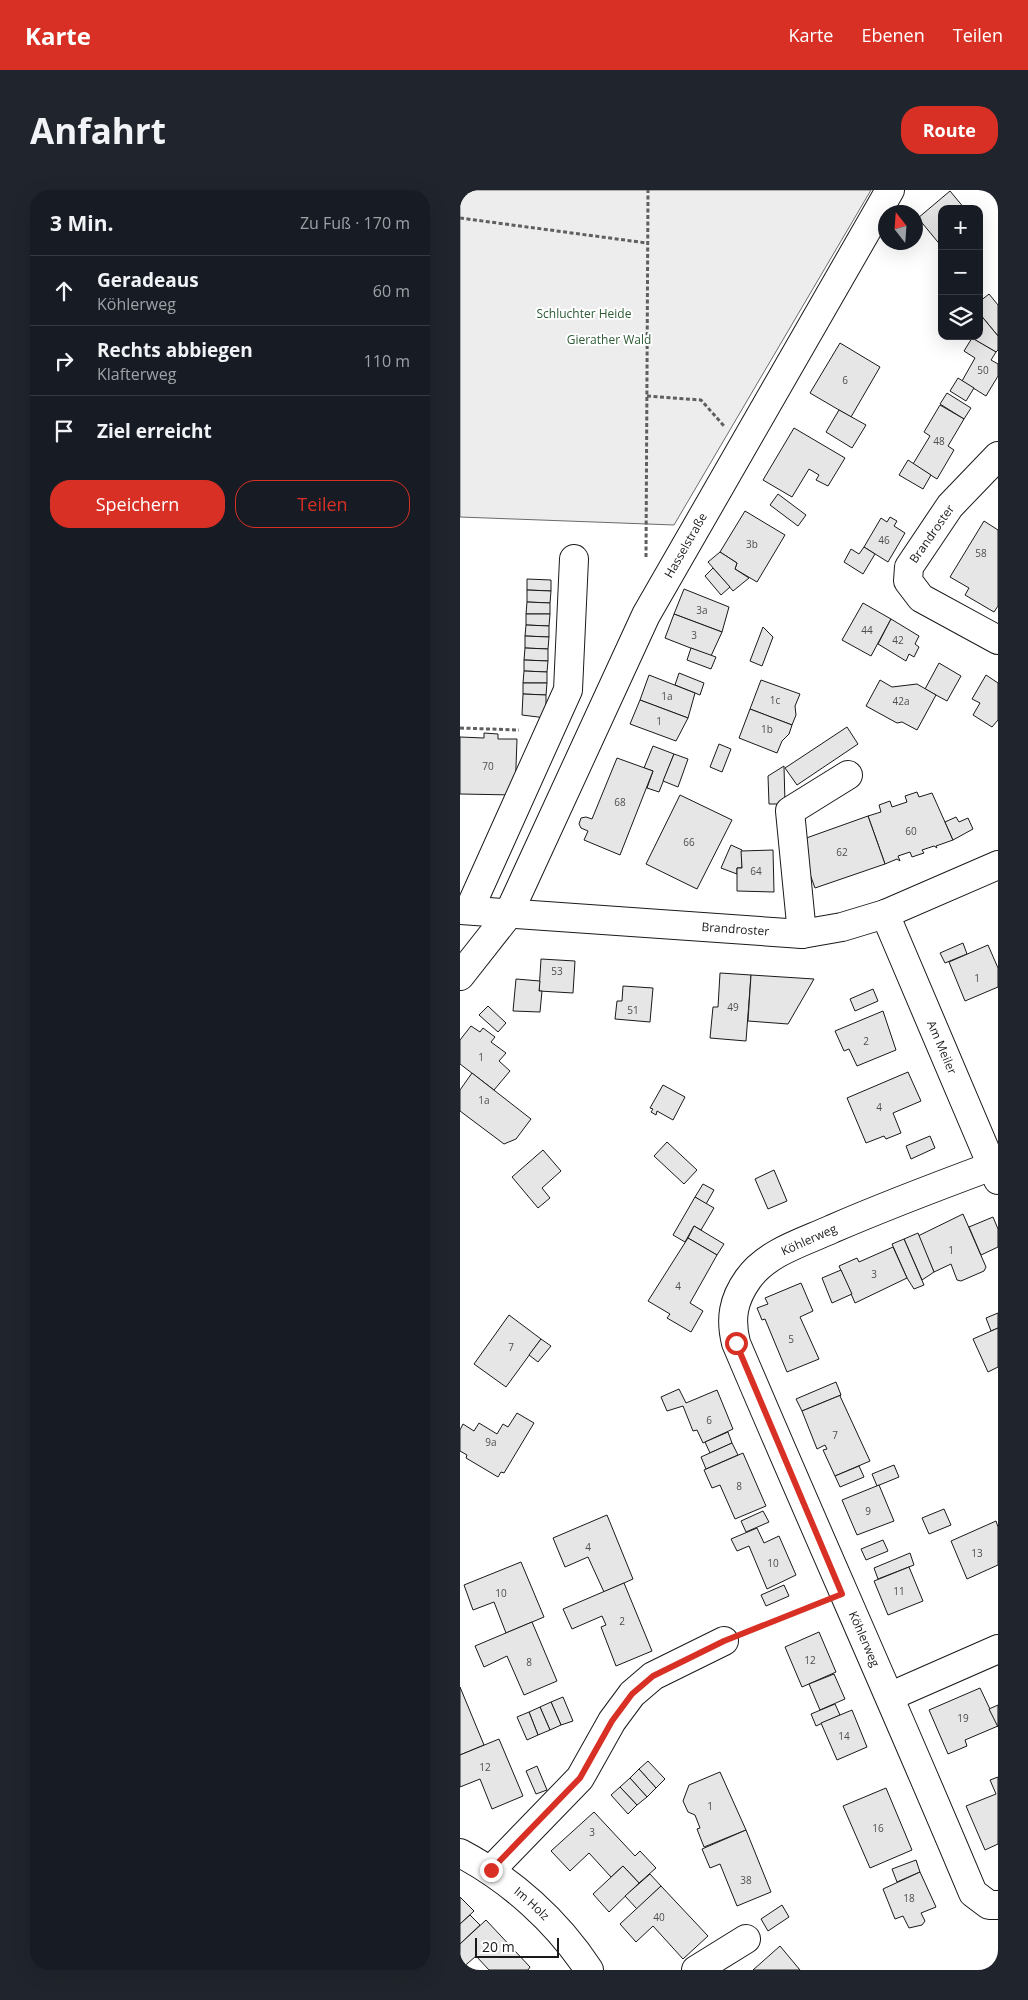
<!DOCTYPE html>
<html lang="de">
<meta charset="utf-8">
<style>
body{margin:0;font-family:"Open Sans",sans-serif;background:#20242c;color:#f1f3f6}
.controls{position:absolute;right:15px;top:15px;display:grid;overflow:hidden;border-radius:10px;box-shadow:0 5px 20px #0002}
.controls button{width:45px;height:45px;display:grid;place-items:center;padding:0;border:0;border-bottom:1px solid #363941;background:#171b24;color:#f1f3f6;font:25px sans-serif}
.compass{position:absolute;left:418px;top:15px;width:45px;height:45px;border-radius:50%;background:#171b24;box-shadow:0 5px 20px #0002;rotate:343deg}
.scale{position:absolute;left:15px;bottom:12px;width:84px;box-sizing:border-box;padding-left:5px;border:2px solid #1a1a1a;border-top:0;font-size:14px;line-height:18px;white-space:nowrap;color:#1a1a1a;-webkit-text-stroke:4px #fff;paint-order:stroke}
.stop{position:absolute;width:15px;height:15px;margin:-11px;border:4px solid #d93025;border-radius:50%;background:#fff}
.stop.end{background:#d93025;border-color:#fff;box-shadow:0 1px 5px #0008}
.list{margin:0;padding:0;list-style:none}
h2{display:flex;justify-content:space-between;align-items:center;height:65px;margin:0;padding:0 20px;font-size:21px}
h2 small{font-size:16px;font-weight:400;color:#9ea1a6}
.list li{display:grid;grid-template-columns:32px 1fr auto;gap:15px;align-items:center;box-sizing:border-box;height:70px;padding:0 20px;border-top:1px solid #363941}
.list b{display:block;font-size:19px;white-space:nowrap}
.list p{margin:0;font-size:16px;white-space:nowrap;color:#9ea1a6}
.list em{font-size:16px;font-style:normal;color:#9ea1a6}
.actions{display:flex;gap:10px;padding:15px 20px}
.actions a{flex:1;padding:11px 0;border:1px solid #d93025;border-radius:20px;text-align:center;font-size:18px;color:#d93025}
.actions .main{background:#d93025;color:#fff}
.icon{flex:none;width:28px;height:28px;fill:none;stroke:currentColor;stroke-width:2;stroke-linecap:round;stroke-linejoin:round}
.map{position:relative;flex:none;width:538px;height:1780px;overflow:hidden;border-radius:20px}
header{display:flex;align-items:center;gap:30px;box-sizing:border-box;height:70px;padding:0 25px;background:#d93025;color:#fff}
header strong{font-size:24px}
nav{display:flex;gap:28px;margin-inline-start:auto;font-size:18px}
.intro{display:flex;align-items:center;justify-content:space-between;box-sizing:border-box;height:120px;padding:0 30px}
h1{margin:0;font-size:35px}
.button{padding:12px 22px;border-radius:20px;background:#d93025;color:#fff;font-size:18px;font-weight:700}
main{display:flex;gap:30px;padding:0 30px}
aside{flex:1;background:#171b24;border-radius:20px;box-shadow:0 5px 20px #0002}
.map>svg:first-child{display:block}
</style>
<header>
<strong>Karte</strong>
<nav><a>Karte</a><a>Ebenen</a><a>Teilen</a></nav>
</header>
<div class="intro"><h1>Anfahrt</h1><a class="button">Route</a></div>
<main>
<aside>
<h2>3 Min.<small>Zu Fuß · 170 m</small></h2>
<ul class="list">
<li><svg class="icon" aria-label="ahead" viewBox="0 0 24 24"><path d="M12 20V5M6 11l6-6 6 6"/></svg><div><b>Geradeaus</b><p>Köhlerweg</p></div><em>60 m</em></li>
<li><svg class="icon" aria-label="right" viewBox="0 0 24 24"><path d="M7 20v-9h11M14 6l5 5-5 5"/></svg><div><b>Rechts abbiegen</b><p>Klafterweg</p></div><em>110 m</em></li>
<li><svg class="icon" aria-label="arrive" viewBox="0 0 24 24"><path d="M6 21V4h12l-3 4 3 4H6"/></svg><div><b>Ziel erreicht</b></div></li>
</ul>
<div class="actions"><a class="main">Speichern</a><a>Teilen</a></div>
</aside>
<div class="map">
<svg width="538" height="1780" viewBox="0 0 538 1780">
<rect width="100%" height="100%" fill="#fff"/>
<path fill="#ededed" stroke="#6a6a6a" d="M0,0H411L214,335L0,327Z"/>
<g fill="#e6e6e6" stroke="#1a1a1a">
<path d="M490,1L505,19H482V57L458,28Z"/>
<path d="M529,104L538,115V146L519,123V112Z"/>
<path d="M519,123L538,146V160L536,162L508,146H519Z"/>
<path d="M512,148L536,162L531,170L538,174V186L526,206L502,191L515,168L504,161Z"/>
<path d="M380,153L420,177L391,227L350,203Z"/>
<path d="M498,188L514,198L506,211L490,201Z"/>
<path d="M487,203L511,218L504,229L480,214Z"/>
<path d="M480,215L504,229L488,256L494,260L477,289L453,274L470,246L464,242Z"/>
<path d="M379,220L406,235L392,258L366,242Z"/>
<path d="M334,238L385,268L368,296L356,290L359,285L349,279L332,307L303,290Z"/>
<path d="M448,270L471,285L463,299L439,285Z"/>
<path d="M318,304L346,325L338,336L310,315Z"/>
<path d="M285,321L325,345L297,392L275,379L277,373L260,362Z"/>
<path d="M430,327L437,331L434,336L445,343L428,372L404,357L421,328L427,332Z"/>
<path d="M524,331L538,340V416L534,422L505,405L509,398L490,387Z"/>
<path d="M404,357L415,364L403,384L384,372L391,359L399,364Z"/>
<path d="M260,362L277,373L275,379L289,388L273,401L248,372Z"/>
<path d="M253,378L270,397L261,405L245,386Z"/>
<path d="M67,389L91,390V401L67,400Z"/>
<path d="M224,399L269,417L262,442L214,424Z"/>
<path d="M67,400L91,401L90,413L67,412Z"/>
<path d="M67,412L90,413V424H66Z"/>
<path d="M403,413L431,429L411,466L382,450Z"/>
<path d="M66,424H90L89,436L66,435Z"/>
<path d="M214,424L262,442L251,466L205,448Z"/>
<path d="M431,429L459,446L455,454L459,457L454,467L449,464L446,471L418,454Z"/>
<path d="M66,435L89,436V447L65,446Z"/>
<path d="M303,437L313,447L302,476L290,471Z"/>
<path d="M65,446L89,447L88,459L65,458Z"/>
<path d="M65,458L88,459V471L64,470Z"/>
<path d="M231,458L256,467L251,479L227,470Z"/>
<path d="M64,470L88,471L87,482L64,481Z"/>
<path d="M479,473L501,486L487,511L465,499Z"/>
<path d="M64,481L87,482V493H63Z"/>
<path d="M219,483L244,493L240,505L215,495Z"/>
<path d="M189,485L235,503L228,528L180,510Z"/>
<path d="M526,485L538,493V530L532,537L513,525L520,513L512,509Z"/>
<path d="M301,490L340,504L335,516L336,525L332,535L290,519Z"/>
<path d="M420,490L432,497L457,494L476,505L457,540L442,532L437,533L406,516Z"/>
<path d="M63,493H87L86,505L63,504Z"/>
<path d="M63,504L86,505V528L62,525Z"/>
<path d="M180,510L228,528L216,551L170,534Z"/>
<path d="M290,519L332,535L329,544L322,551L317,563L279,548Z"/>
<path d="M387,537L398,554L337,595L325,578Z"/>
<path d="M24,543L38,544V549H57L55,605L0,604V547L24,548Z"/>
<path d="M259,554L271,559L262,582L250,577Z"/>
<path d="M193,556L214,564L199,602L187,598L193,581L184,578Z"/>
<path d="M214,564L228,569L218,597L203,591Z"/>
<path d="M157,568L193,581L160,665L124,650L128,641L121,638L119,634L121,628L126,627L132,629Z"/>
<path d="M324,576L325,614H309L308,586Z"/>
<path d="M457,602L459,607L472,603L493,650L476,656L477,658L474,656L462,660L464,663L452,667L450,662L438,666L440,671L437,669L425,674L408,626L421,622L419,615L430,611L432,617L447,612L445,606Z"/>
<path d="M220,605L272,630L237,699L186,674Z"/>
<path d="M408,626L425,674L355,698L338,651Z"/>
<path d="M496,627L499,632L508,628L513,639L493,650L485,632Z"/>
<path d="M271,655L282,660V678H277V684L261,678Z"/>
<path d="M313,660L314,702L277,701V678H282L281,661Z"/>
<path d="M503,753L507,764L485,773L480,763Z"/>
<path d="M528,755L538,778V797L505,811L489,772Z"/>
<path d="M81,769L115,771L113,803L79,801Z"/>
<path d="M260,783L291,785L286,851L250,848L253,817H258Z"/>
<path d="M291,785L354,789L328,834L288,831Z"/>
<path d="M56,789L80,791L79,801H82L80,822L53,821Z"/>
<path d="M163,796L193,798L190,832L155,829L157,811H162Z"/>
<path d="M413,799L418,811L395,821L390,809Z"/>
<path d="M28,816L46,833L38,842L19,825Z"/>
<path d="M423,821L436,860L397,876L389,859L384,861L375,841Z"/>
<path d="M11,836L20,842L23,838L35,847L31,852L46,863L39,871L50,881L34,900L0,874V850Z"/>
<path d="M448,882L461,911L433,923L441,943L426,949L424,946L406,953L387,908Z"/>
<path d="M12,883L71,929L56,949L44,954L0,921V900Z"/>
<path d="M203,895L225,907L213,930L197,921L196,925L191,922L193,919L190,918Z"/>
<path d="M470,946L475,958L451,969L446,956Z"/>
<path d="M207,952L237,980L224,994L194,966Z"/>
<path d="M83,960L101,981L82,998L90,1008L78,1018L52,987Z"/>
<path d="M314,980L327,1011L308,1019L295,989Z"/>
<path d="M243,994L254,1000L246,1014L235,1007Z"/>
<path d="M235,1007L254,1018L241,1040L234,1036L225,1052L213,1045Z"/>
<path d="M503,1024L526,1077L524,1081L501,1091L497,1090L491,1074L474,1082L458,1046Z"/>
<path d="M533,1027L538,1039V1057L521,1065L509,1037Z"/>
<path d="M234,1036L264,1054L257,1065L228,1048Z"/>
<path d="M458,1043L474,1082L462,1090L444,1049Z"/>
<path d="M228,1048L257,1065L230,1113L243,1121L231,1142L207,1128L210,1124L188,1111Z"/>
<path d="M444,1049L464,1095L454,1099L447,1088L432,1054Z"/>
<path d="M433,1057L447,1088L395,1113L379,1076L397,1068L399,1072Z"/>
<path d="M381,1080L392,1104L372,1113L362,1088Z"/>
<path d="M341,1093L353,1121L340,1127L359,1169L327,1182L305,1129L302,1130L297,1118L308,1114L305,1108Z"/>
<path d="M538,1123V1138L531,1141L526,1128Z"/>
<path d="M49,1125L81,1149L46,1197L14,1174Z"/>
<path d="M538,1138V1177L528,1182L513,1149Z"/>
<path d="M81,1149L91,1156L78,1172L69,1165Z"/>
<path d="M376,1192L381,1205L342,1221L336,1209Z"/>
<path d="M219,1199L226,1213L257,1200L273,1239L243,1253L237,1240L233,1241L223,1216L207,1221L201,1207Z"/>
<path d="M381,1205L380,1206L410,1271L375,1286L363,1260L367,1259L365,1255L357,1259L342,1221Z"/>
<path d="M57,1223L74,1233L44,1283L41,1282L38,1287L6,1268L7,1265L0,1261V1240L3,1234L14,1241L19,1233L37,1244L43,1234L48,1237Z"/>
<path d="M268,1242L272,1253L250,1263L245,1252Z"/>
<path d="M272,1253L278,1265L246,1279L241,1267Z"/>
<path d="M283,1263L306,1316L275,1329L260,1295L252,1298L244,1280Z"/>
<path d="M434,1275L439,1287L417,1296L412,1284Z"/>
<path d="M399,1276L404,1287L380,1297L375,1286Z"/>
<path d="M419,1295L434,1331L397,1345L382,1310Z"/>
<path d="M484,1319L491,1335L469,1344L462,1328Z"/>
<path d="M303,1321L309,1332L286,1342L281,1331Z"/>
<path d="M147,1325L173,1389L144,1402L128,1367L105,1377L93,1348Z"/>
<path d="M536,1331L538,1337V1375L507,1389L491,1351Z"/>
<path d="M297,1338L304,1353L319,1346L336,1385L307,1399L289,1356L277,1361L271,1349Z"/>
<path d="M423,1350L428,1361L406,1370L401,1359Z"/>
<path d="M450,1363L454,1375L418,1389L414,1378Z"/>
<path d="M61,1372L84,1427L46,1443L34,1412L13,1420L4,1395Z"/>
<path d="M449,1377L463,1411L428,1425L414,1391Z"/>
<path d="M164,1393L192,1461L156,1476L141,1437L146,1435L142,1426L112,1439L103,1419Z"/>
<path d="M324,1395L329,1406L306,1416L301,1405Z"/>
<path d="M72,1432L97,1491L64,1505L47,1466L24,1477L15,1456Z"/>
<path d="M359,1442L376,1482L342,1497L325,1457Z"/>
<path d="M374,1484L385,1509L360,1520L349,1494Z"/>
<path d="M0,1497L24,1555L0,1565Z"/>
<path d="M520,1498L538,1536L505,1550L507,1556L488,1564L469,1520Z"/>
<path d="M103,1507L113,1531L101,1535L91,1512Z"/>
<path d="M91,1512L101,1535L90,1540L80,1517Z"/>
<path d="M375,1514L380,1525L356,1536L351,1524Z"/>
<path d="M538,1515V1537L529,1519Z"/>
<path d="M80,1517L90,1540L78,1545L69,1522Z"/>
<path d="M392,1520L407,1557L377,1570L361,1533Z"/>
<path d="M69,1522L78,1545L67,1550L57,1527Z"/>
<path d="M39,1549L63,1606L32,1619L20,1589L0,1597V1565Z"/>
<path d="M188,1571L205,1589L196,1598L179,1579Z"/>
<path d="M77,1576L87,1600L76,1604L66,1581Z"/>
<path d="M179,1579L196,1598L187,1607L170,1588Z"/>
<path d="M260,1582L286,1640L244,1657L237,1639L240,1638L235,1625L228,1622L223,1611L229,1595Z"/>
<path d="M538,1587V1654L525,1660L506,1616L536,1604L530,1590Z"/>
<path d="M170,1588L187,1607L177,1615L160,1597Z"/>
<path d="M160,1597L177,1615L168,1624L151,1605Z"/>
<path d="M426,1598L452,1660L410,1678L383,1616Z"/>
<path d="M134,1622L175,1666L180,1661L196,1678L179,1693L163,1676L151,1687L129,1663L110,1681L91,1661Z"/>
<path d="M286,1640L311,1702L277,1716L260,1674L250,1678L242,1659Z"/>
<path d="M456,1670L460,1682L437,1692L432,1679Z"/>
<path d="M163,1676L179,1693L149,1722L133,1704Z"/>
<path d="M460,1682L476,1717L461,1723L465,1731L462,1735L449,1738L443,1726L435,1729L423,1699Z"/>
<path d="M190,1684L201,1696L177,1719L165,1706Z"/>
<path d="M201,1696L248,1746L223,1769L193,1736L176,1752L160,1734Z"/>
<path d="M0,1707L14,1721L0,1734Z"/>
<path d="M322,1715L329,1727L308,1741L301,1729Z"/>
<path d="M10,1725L20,1735L0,1754V1734Z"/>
<path d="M26,1730L70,1777L68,1780H29L16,1766L0,1780V1754Z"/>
<path d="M320,1756L340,1780H293Z"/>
</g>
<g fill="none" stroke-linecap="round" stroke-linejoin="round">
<g stroke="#1a1a1a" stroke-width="30">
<g id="minor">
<path d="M538,266L490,316L449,377L448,391L461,408L538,450"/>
<path id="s1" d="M0,720L342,744L382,737L425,724L538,675"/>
<path d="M9,720L108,500L114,369"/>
<path id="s2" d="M425,724L538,990"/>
<path d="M342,744L330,621L388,585"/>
<path id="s3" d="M0,786L48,725L186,425L430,0"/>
<path id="s4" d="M532,976C478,996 425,1016 372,1039C344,1052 307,1062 288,1089C273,1110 270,1129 276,1153C354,1337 436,1519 513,1703L529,1715H538"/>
<path d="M431,1506L538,1459"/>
<path id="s5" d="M0,1663C51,1690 97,1731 129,1780"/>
<path d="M31,1680L120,1588L152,1531L172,1504L193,1486L264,1451"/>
<path d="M236,1780L286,1749"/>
</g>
</g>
<g stroke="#5f5f5f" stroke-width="3" stroke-dasharray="4 2.5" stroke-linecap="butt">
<path d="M0,28L187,53"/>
<path d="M187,206L241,210L264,236"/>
<path d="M186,367L188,0"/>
<path d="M0,538L59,540"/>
<path d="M288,1441L359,1413"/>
</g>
<use href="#minor" stroke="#fff" stroke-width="28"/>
</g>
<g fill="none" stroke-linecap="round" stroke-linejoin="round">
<path stroke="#d93025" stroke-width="6" d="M31,1680L120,1588L152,1531L172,1504L193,1486L264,1451L382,1404L276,1153"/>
</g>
<g text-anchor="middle" stroke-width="4" stroke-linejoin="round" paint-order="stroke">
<g font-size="10" fill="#4d4d4d">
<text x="523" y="184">50</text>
<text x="385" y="194">6</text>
<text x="479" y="255">48</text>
<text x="424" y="354">46</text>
<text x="292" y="358">3b</text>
<text x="521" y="367">58</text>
<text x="242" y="424">3a</text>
<text x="407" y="444">44</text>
<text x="234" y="449">3</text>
<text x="438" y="454">42</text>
<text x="207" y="510">1a</text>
<text x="315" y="514">1c</text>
<text x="441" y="515">42a</text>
<text x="199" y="535">1</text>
<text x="307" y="543">1b</text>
<text x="28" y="580">70</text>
<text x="160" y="616">68</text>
<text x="451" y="645">60</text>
<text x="229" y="656">66</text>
<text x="382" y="666">62</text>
<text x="296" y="685">64</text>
<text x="97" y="785">53</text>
<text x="517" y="792">1</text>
<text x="273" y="821">49</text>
<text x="173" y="824">51</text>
<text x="406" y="855">2</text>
<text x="21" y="871">1</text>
<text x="24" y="914">1a</text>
<text x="419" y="921">4</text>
<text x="491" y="1064">1</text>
<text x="414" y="1088">3</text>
<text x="218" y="1100">4</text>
<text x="331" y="1153">5</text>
<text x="51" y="1161">7</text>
<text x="249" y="1234">6</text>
<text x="375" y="1249">7</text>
<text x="31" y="1256">9a</text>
<text x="279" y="1300">8</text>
<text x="408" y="1325">9</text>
<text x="128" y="1361">4</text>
<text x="517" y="1367">13</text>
<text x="313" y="1377">10</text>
<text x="439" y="1405">11</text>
<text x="41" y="1407">10</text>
<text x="162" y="1435">2</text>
<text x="350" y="1474">12</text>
<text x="69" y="1476">8</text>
<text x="503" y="1532">19</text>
<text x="384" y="1550">14</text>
<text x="25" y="1581">12</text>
<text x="250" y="1620">1</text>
<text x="418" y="1642">16</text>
<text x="132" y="1646">3</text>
<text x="286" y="1694">38</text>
<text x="449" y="1712">18</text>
<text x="199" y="1731">40</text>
</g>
<g font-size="12" fill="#2b5a34" stroke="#fff">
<text x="124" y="128">Schluchter Heide</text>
<text x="149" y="154">Gierather Wald</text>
</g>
<g font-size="12" fill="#1a1a1a" stroke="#fff">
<text transform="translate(472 344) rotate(-55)" y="4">Brandroster</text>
<text dy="4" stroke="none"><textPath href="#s3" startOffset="488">Hasselstraße</textPath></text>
<text dy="4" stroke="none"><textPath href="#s1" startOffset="276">Brandroster</textPath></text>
<text dy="4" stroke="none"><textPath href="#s2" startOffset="145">Am Meiler</textPath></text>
<text transform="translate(349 1050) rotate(-24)" y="4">Köhlerweg</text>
<text dy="4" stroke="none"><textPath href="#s4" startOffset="661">Köhlerweg</textPath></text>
<text dy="4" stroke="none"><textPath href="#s5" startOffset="88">Im Holz</textPath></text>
</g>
</g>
</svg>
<div class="controls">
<button>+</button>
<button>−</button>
<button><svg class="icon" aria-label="layers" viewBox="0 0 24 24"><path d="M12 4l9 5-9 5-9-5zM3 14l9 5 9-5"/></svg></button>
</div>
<svg class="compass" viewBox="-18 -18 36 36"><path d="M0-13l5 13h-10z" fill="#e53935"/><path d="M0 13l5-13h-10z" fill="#9ea1a6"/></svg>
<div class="scale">20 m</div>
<div class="stop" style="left:276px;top:1153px"></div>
<div class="stop end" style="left:31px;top:1680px"></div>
</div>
</main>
